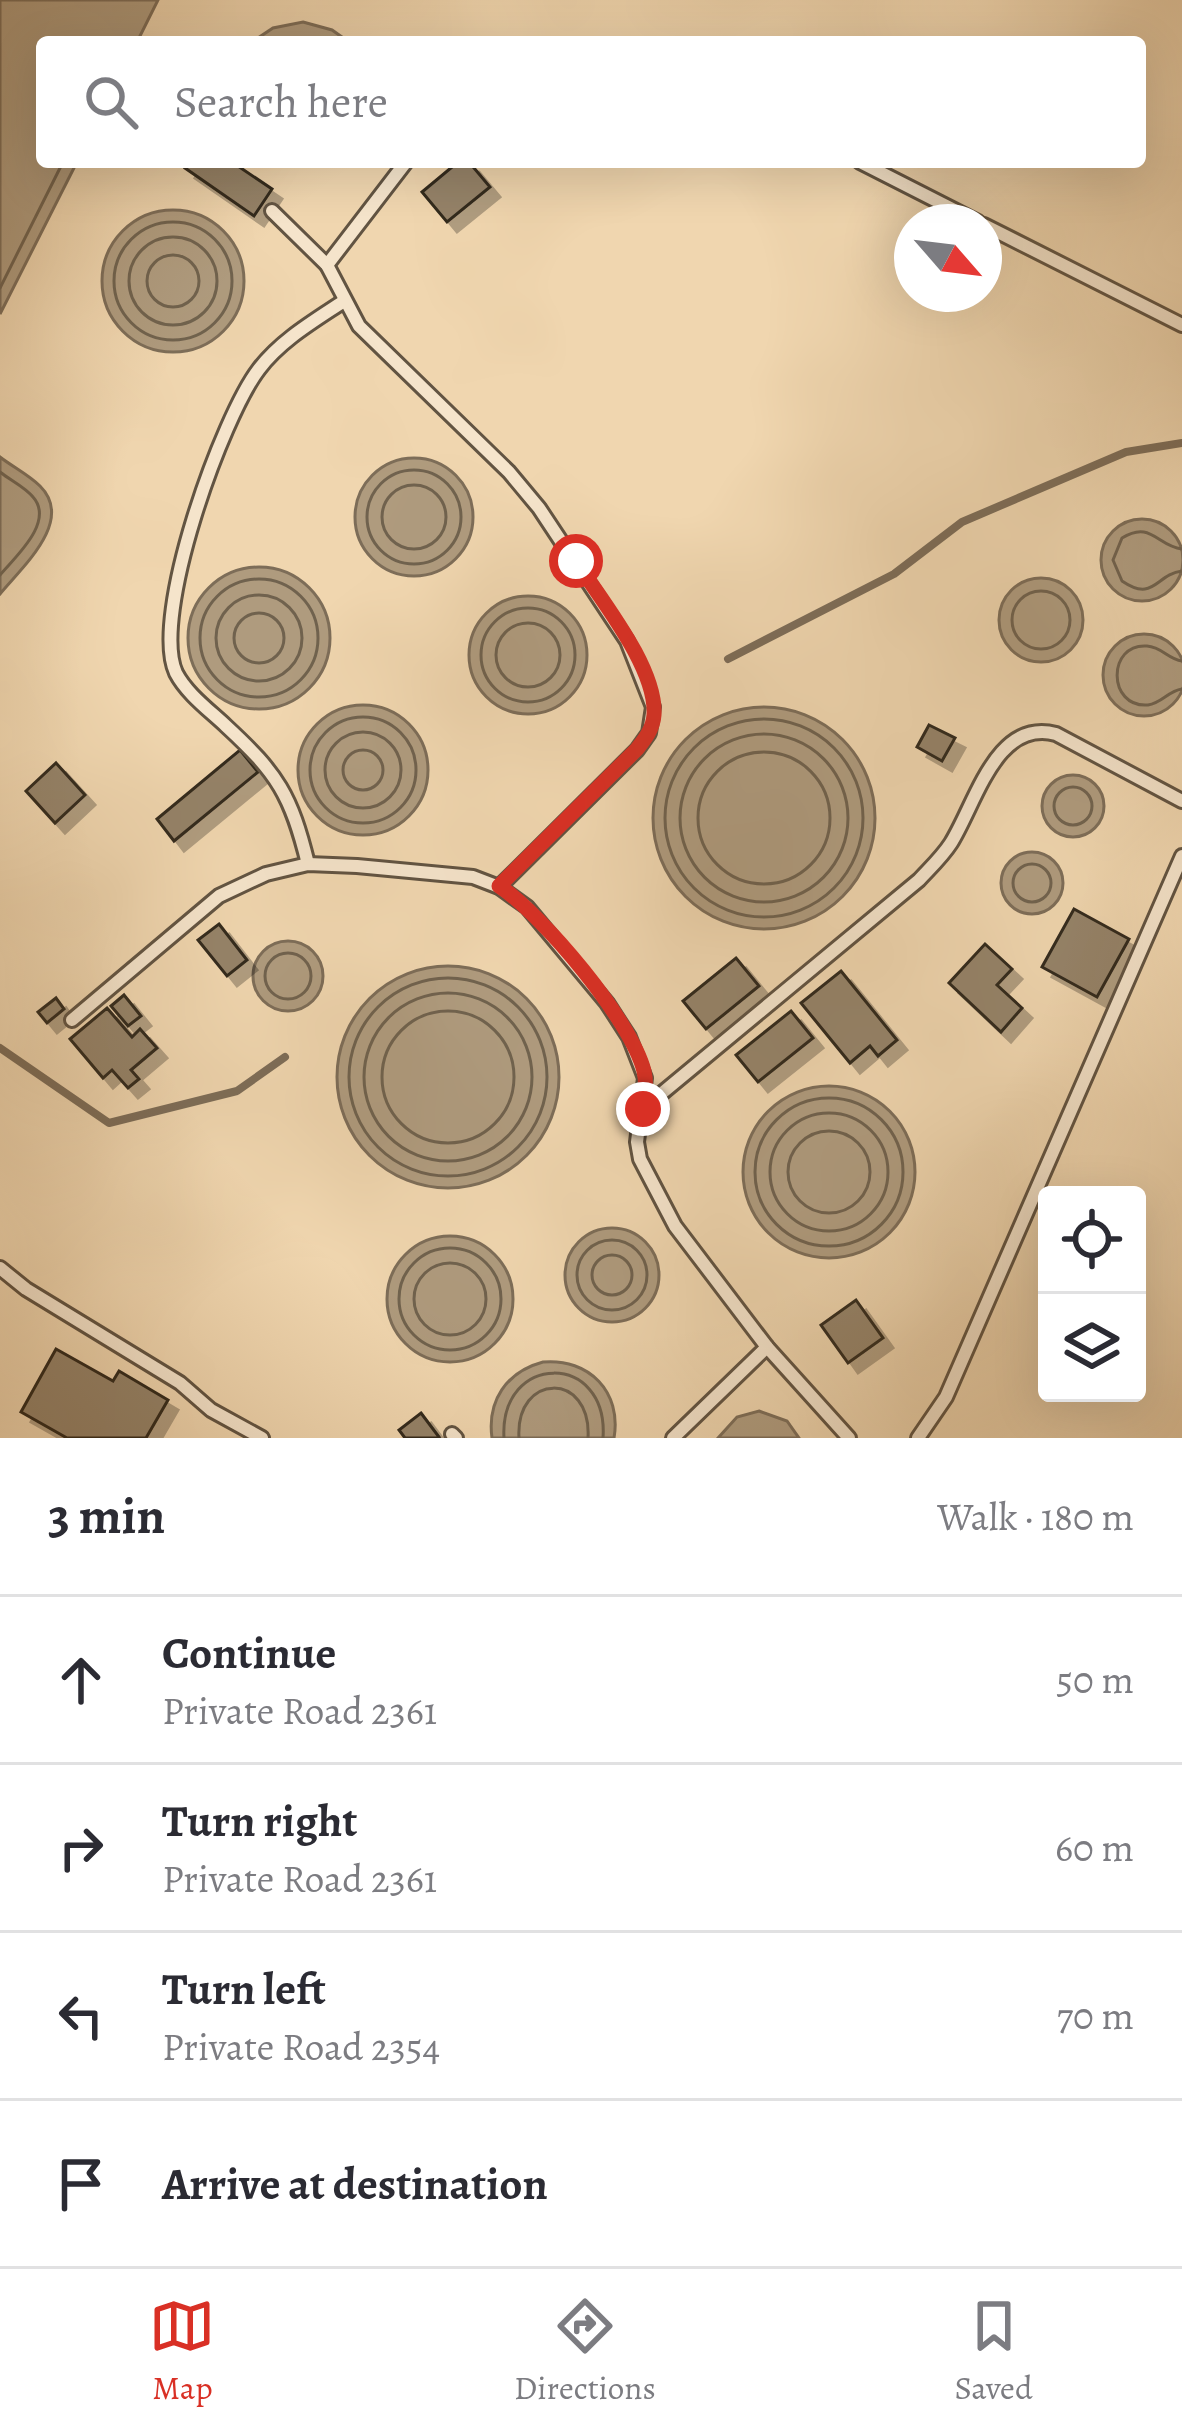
<!DOCTYPE html>
<meta charset="utf-8">
<style>
body{margin:0;font-family:Alegreya,serif;background:#f7f7f7;color:#2b2b33}
.controls{position:absolute;right:36px;bottom:36px;display:grid;overflow:hidden;border-radius:12px;box-shadow:0 12px 48px #0002}
.controls button{width:108px;height:108px;display:grid;place-items:center;padding:0;border:0;border-bottom:3px solid #e1e1e2;background:#fff;color:#2b2b33;font:60px sans-serif}
.compass{position:absolute;left:894px;top:204px;width:108px;height:108px;border-radius:50%;background:#fff;box-shadow:0 12px 48px #0002;rotate:118deg}
.stop{position:absolute;width:36px;height:36px;margin:-27px;border:9px solid #d93025;border-radius:50%;background:#fff}
.stop.end{background:#d93025;border-color:#fff;box-shadow:0 3px 12px #0008}
.list{margin:0;padding:0;list-style:none}
h2{display:flex;justify-content:space-between;align-items:center;height:156px;margin:0;padding:0 48px;font-size:51px}
h2 small{font-size:39px;font-weight:400;color:#7c7c81}
.list li{display:grid;grid-template-columns:78px 1fr auto;gap:36px;align-items:center;box-sizing:border-box;height:168px;padding:0 48px;border-top:3px solid #e1e1e2}
.list b{display:block;font-size:45px;white-space:nowrap}
.list p{margin:0;font-size:39px;white-space:nowrap;color:#7c7c81}
.list em{font-size:39px;font-style:normal;color:#7c7c81}
.icon{flex:none;width:66px;height:66px;fill:none;stroke:currentColor;stroke-width:2;stroke-linecap:round;stroke-linejoin:round}
.map{position:relative;flex:none;width:1182px;height:1438px;overflow:hidden}
.search{position:absolute;background:#fff;box-shadow:0 12px 48px #0002;left:36px;right:36px;top:36px;height:132px;display:flex;align-items:center;gap:30px;box-sizing:border-box;padding:0 42px;border-radius:12px;color:#7c7c81;font-size:45px}
.sheet{height:828px;background:#fff}
nav{display:flex;justify-content:space-around;align-items:center;box-sizing:border-box;height:168px;border-top:3px solid #e1e1e2;background:#fff;font-size:33px;color:#7c7c81}
nav a{display:grid;justify-items:center;gap:6px}
nav .on{color:#d93025}
.map>svg:first-child{display:block}
</style>
<div class="map">
<svg width="1182" height="1438" viewBox="0 0 1182 1438">
<defs>
<filter id="shadow"><feDropShadow dx="10" dy="10" stdDeviation="0" flood-color="#0004"/></filter>
</defs>
<rect width="100%" height="100%" fill="#f0d6af"/>
<filter id="stains"><feTurbulence type="fractalNoise" baseFrequency=".00167" numOctaves="4"/><feColorMatrix values="0 0 0 0 .2 0 0 0 0 .09 0 0 0 0 .02 0 0 0 .5 -.17"/></filter>
<radialGradient id="worn" r=".72"><stop offset=".6" stop-color="#630" stop-opacity="0"/><stop offset="1" stop-color="#630" stop-opacity=".3"/></radialGradient>
<g fill="#af9b7e" stroke="#7d6d58" stroke-width="3">
<path d="M0,0H158L137,42H42V162H77L0,314Z"/>
<path d="M303,22L332,30L349,42H252L273,28Z"/>
<circle cx="173" cy="281" r="71"/>
<path d="M0,457C13,467 29,475 40,486C75,521 22,567 0,594Z"/>
<circle cx="414" cy="517" r="59"/>
<circle cx="1142" cy="560" r="41"/>
<circle cx="259" cy="638" r="71"/>
<circle cx="1041" cy="620" r="42"/>
<circle cx="528" cy="655" r="59"/>
<circle cx="1144" cy="675" r="41"/>
<circle cx="363" cy="770" r="65"/>
<circle cx="764" cy="818" r="111"/>
<circle cx="1073" cy="806" r="31"/>
<circle cx="1032" cy="883" r="31"/>
<circle cx="288" cy="976" r="35"/>
<circle cx="448" cy="1077" r="111"/>
<circle cx="829" cy="1172" r="86"/>
<circle cx="612" cy="1275" r="47"/>
<circle cx="450" cy="1299" r="63"/>
<path d="M543,1362C589,1358 622,1392 614,1438H492C487,1401 506,1372 543,1362Z"/>
<path d="M759,1411L787,1421L799,1438H718L737,1417Z"/>
</g>
<g fill="none" stroke-linecap="round" stroke-linejoin="round">
<g stroke="#70624e" stroke-width="3">
<circle cx="173" cy="281" r="59"/>
<circle cx="173" cy="281" r="44"/>
<circle cx="173" cy="281" r="26"/>
<path d="M0,288L63,162"/>
<circle cx="414" cy="517" r="47"/>
<path d="M0,472C10,480 25,487 33,497C55,522 15,557 0,575"/>
<circle cx="414" cy="517" r="32"/>
<path d="M1182,549C1157,546 1151,520 1122,538L1113,560L1122,581C1154,603 1156,574 1182,571"/>
<circle cx="259" cy="638" r="59"/>
<circle cx="1041" cy="620" r="29"/>
<circle cx="259" cy="638" r="43"/>
<circle cx="528" cy="655" r="47"/>
<circle cx="259" cy="638" r="25"/>
<circle cx="528" cy="655" r="32"/>
<path d="M1182,661C1168,659 1162,647 1147,646C1107,643 1107,708 1148,705C1162,703 1168,691 1182,689"/>
<circle cx="363" cy="770" r="53"/>
<circle cx="764" cy="818" r="99"/>
<circle cx="363" cy="770" r="38"/>
<circle cx="764" cy="818" r="84"/>
<circle cx="363" cy="770" r="20"/>
<circle cx="764" cy="818" r="66"/>
<circle cx="1073" cy="806" r="19"/>
<circle cx="1032" cy="883" r="19"/>
<circle cx="288" cy="976" r="23"/>
<circle cx="448" cy="1077" r="99"/>
<circle cx="448" cy="1077" r="84"/>
<circle cx="448" cy="1077" r="66"/>
<circle cx="829" cy="1172" r="74"/>
<circle cx="829" cy="1172" r="59"/>
<circle cx="829" cy="1172" r="41"/>
<circle cx="612" cy="1275" r="35"/>
<circle cx="450" cy="1299" r="51"/>
<circle cx="612" cy="1275" r="20"/>
<circle cx="450" cy="1299" r="36"/>
<path d="M504,1438C499,1352 609,1351 603,1438"/>
<path d="M519,1438C515,1372 592,1371 588,1438"/>
</g>
<g stroke="#7d6d58" stroke-width="8">
<path d="M728,659L894,574L962,522L1126,452L1182,443"/>
<path d="M0,1048L109,1123L237,1091L285,1057"/>
</g>
</g>
<g fill="#958369" stroke="#32291e" stroke-width="3" filter="url(#shadow)">
<path d="M189,162H232L272,189L254,216L185,168Z"/>
<path d="M458,162H469L490,187L447,222L422,192Z"/>
<path d="M929,725L955,738L942,761L917,747Z"/>
<path d="M240,750L258,772L174,841L157,819Z"/>
<path d="M56,763L85,795L55,823L26,791Z"/>
<path d="M1074,909L1129,939L1097,997L1042,967Z"/>
<path d="M219,924L247,960L227,976L198,940Z"/>
<path d="M985,944L1012,969L997,985L1022,1008L1001,1032L949,983Z"/>
<path d="M736,958L759,986L706,1029L683,1001Z"/>
<path d="M841,971L897,1040L878,1056L870,1046L850,1063L801,1003Z"/>
<path d="M124,995L141,1016L128,1026L111,1006Z"/>
<path d="M56,998L64,1009L47,1023L38,1012Z"/>
<path d="M107,1008L132,1037L140,1029L157,1048L131,1070L139,1079L128,1088L112,1070L103,1078L70,1039Z"/>
<path d="M791,1011L813,1038L758,1082L736,1055Z"/>
<path d="M856,1300L883,1338L848,1363L821,1325Z"/>
<path d="M56,1349L113,1381L119,1371L168,1400L146,1438H67L21,1412Z"/>
<path d="M421,1413L439,1437L437,1438H405L399,1430Z"/>
</g>
<g fill="none" stroke-linecap="round" stroke-linejoin="round">
<g stroke="#625442" stroke-width="18">
<g id="service">
<path d="M406,162L327,265L359,326L509,472L539,508L627,641L653,707L649,733L637,750L499,887"/>
<path d="M860,162L978,222"/>
<path d="M272,211L327,265"/>
<path d="M984,225L1182,325"/>
<path d="M308,864C291,795 278,774 226,726C209,710 187,694 176,673C150,617 222,417 259,369C281,340 314,321 344,301"/>
<path d="M72,1020L219,896L266,874L308,864L357,866L473,877L499,887L527,907L607,1003L629,1037L645,1078L637,1142L640,1159L675,1226L767,1347L849,1438"/>
<path d="M644,1108L919,880C930,868 942,857 951,843C976,803 996,718 1056,734L1182,801"/>
<path d="M0,1268L26,1289L180,1383L211,1410L262,1438"/>
<path d="M452,1434L456,1438"/>
<path d="M673,1438L767,1347"/>
<path d="M918,1438L946,1397L1182,856"/>
</g>
</g>
<use href="#service" stroke="#f5e4cb" stroke-width="12"/>
</g>
<g fill="none" stroke-linecap="round" stroke-linejoin="round">
<path stroke="#d93025" stroke-width="15" d="M576,561C601,600 657,668 654,715C653,729 645,739 637,749L499,886C543,915 631,1020 644,1071C647,1084 645,1096 643,1109"/>
</g>
<rect width="100%" height="100%" filter="url(#stains)"/>
<rect width="100%" height="100%" fill="url(#worn)"/>
</svg>
<div class="controls">
<button><svg class="icon" aria-label="locate" viewBox="0 0 24 24"><circle cx="12" cy="12" r="6"/><path d="M12 2v4M12 18v4M2 12h4M18 12h4"/></svg></button>
<button><svg class="icon" aria-label="layers" viewBox="0 0 24 24"><path d="M12 4l9 5-9 5-9-5zM3 14l9 5 9-5"/></svg></button>
</div>
<svg class="compass" viewBox="-18 -18 36 36"><path d="M0-13l5 13h-10z" fill="#e53935"/><path d="M0 13l5-13h-10z" fill="#7c7c81"/></svg>
<div class="stop" style="left:576px;top:561px"></div>
<div class="stop end" style="left:643px;top:1109px"></div>
<div class="search"><svg class="icon" aria-label="search" viewBox="0 0 24 24"><circle cx="10" cy="10" r="6"/><path d="M15 15l6 6"/></svg>Search here</div>
</div>
<section class="sheet">
<h2>3 min<small>Walk · 180 m</small></h2>
<ul class="list">
<li><svg class="icon" aria-label="ahead" viewBox="0 0 24 24"><path d="M12 20V5M6 11l6-6 6 6"/></svg><div><b>Continue</b><p>Private Road 2361</p></div><em>50 m</em></li>
<li><svg class="icon" aria-label="right" viewBox="0 0 24 24"><path d="M7 20v-9h11M14 6l5 5-5 5"/></svg><div><b>Turn right</b><p>Private Road 2361</p></div><em>60 m</em></li>
<li><svg class="icon" aria-label="left" viewBox="0 0 24 24"><path d="M17 20v-9H6M10 6l-5 5 5 5"/></svg><div><b>Turn left</b><p>Private Road 2354</p></div><em>70 m</em></li>
<li><svg class="icon" aria-label="arrive" viewBox="0 0 24 24"><path d="M6 21V4h12l-3 4 3 4H6"/></svg><div><b>Arrive at destination</b></div></li>
</ul>
</section>
<nav>
<a class="on"><svg class="icon" aria-label="map" viewBox="0 0 24 24"><path d="M3 6l6-2 6 2 6-2v14l-6 2-6-2-6 2zM9 4v14M15 6v14"/></svg>Map</a>
<a><svg class="icon" aria-label="directions" viewBox="0 0 24 24"><path d="M12 3l9 9-9 9-9-9zM9 14v-3h6M13 9l2 2-2 2"/></svg>Directions</a>
<a><svg class="icon" aria-label="saved" viewBox="0 0 24 24"><path d="M7 4h10v16l-5-4-5 4z"/></svg>Saved</a>
</nav>
